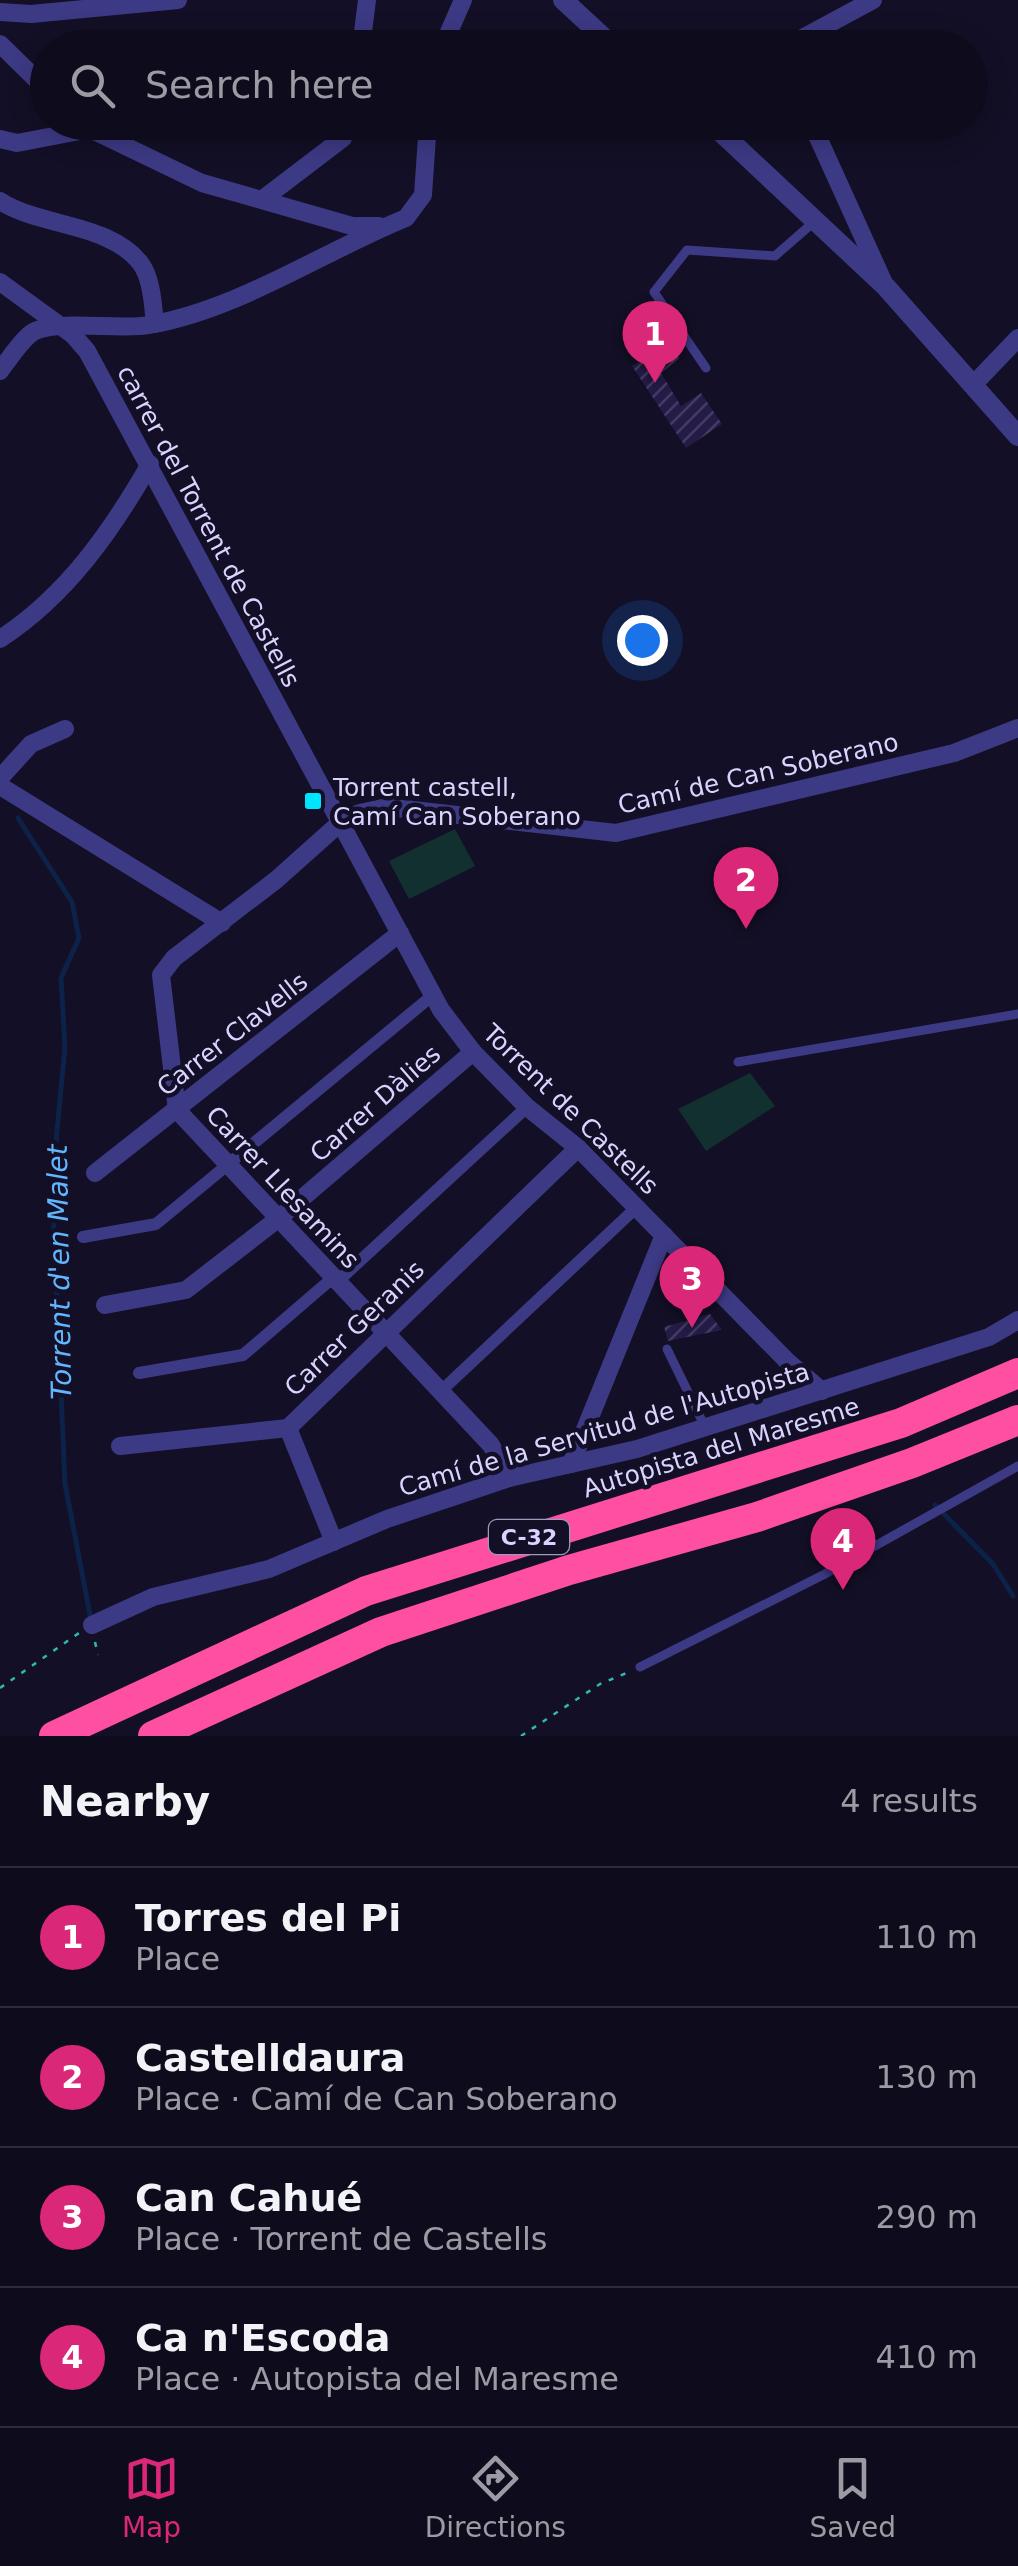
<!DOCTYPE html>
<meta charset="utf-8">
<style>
body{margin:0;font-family:"DejaVu Sans",sans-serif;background:#1c1929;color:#f1f3f6}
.you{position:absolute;left:642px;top:640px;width:35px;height:35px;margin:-25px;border:8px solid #fff;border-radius:50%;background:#1a73e8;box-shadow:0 0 0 15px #1a73e833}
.badge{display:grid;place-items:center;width:65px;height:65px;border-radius:50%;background:#db2777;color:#fff;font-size:32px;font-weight:700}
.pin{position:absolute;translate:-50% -82px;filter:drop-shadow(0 2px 5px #0008)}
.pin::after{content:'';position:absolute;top:52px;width:35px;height:30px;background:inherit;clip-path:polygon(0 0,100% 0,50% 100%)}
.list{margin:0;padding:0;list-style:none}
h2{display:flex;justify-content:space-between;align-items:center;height:130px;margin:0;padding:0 40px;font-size:42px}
h2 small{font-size:32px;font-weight:400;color:#9b9ba3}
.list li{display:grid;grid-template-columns:65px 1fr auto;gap:30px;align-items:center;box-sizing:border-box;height:140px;padding:0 40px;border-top:2px solid #2e2b3b}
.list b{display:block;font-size:38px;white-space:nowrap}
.list p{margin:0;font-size:32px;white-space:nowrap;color:#9b9ba3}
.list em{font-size:32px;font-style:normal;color:#9b9ba3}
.icon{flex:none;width:55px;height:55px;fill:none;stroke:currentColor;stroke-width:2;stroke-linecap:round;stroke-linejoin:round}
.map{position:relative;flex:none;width:1018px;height:1736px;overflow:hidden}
.search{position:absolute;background:#0e0b1c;box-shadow:0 5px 25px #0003;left:30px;right:30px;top:30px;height:110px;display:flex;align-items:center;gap:25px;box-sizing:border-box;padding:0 35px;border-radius:55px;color:#9b9ba3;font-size:38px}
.sheet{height:690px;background:#0e0b1c}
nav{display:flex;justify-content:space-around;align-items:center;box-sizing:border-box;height:140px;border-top:2px solid #2e2b3b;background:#0e0b1c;font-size:28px;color:#9b9ba3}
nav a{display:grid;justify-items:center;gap:5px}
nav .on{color:#db2777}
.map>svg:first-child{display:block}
</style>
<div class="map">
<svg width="1018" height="1736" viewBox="0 0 1018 1736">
<defs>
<pattern id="building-hatch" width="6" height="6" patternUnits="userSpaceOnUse" patternTransform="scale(2.5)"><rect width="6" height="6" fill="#241b47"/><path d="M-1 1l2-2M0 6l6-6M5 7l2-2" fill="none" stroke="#433b63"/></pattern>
</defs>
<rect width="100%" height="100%" fill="#130f26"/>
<g fill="#12302f">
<path d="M455,829L475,866L409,899L389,861Z"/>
<path d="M750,1073L775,1106L706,1151L678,1109Z"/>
</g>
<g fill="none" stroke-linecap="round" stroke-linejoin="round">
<g stroke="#0c2248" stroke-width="5">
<path d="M18,818L72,902L79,938L61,978L65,1047L52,1183L65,1484L91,1620"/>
<path d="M935,1505L993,1564L1013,1596"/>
</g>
</g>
<g fill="url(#building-hatch)">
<path d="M670,335L679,359L661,373L681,406L701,393L722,424L686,448L632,366L650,356L645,350Z"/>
<path d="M710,1314L722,1330L668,1341L664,1327Z"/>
</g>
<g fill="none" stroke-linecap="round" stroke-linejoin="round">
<g stroke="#2fb8b0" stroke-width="2.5" stroke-dasharray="5 8" stroke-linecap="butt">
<path d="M95,1642L98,1655"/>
<path d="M0,1688L79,1633"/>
<path d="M521,1736L600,1684L629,1672"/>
</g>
<g stroke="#3d3a85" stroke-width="9">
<path d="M706,368L654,292L687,250L775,256L815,221"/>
<path d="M738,1062L1018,1014"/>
<path d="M667,1349L705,1427"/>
<path d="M640,1667L823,1575L1018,1466"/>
</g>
<g stroke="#3d3a85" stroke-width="12">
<path d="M83,1237L156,1224L433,995"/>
<path d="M139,1373L243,1355L328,1282L338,1281L527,1107"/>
<path d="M441,1391L637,1207"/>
</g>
<g stroke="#3d3a85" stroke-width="18">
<path d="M0,12L31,14L178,0"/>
<path d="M0,44L48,91"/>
<path d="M361,48L367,0"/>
<path d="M442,48L463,0"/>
<path d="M784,48L873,0"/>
<path d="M811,122L883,281"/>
<path d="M0,139L17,143L90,129L202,183L352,226H379"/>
<path d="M263,199L343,138L348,122"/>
<path d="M0,201C40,227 111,223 141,264C152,279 153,306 155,324"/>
<path d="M0,282L73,335L87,351L441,1010L473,1052L527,1107L578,1148L787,1361L822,1391"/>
<path d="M0,371C9,359 18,345 29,335C48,317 118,331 149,325C240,309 322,252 406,218L423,195L428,122"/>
<path d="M973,385L1018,338"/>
<path d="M0,639C66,596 111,532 150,464"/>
<path d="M0,778L31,744L65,729"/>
<path d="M0,786L222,923"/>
<path d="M177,1110L161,975L174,958L276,880L341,822L360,813L387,807L616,833L954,753L1018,728"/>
<path d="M177,1110L491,1445L509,1478"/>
<path d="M95,1173L400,933"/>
<path d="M105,1305L186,1290L279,1218L473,1052"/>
<path d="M288,1428L334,1542"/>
<path d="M120,1446L288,1428L578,1148"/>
<path d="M571,1464L664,1235"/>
<path d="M92,1625L153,1597L269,1569L387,1519L509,1478L637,1449L989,1337L1018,1320"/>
</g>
<g stroke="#3d3a85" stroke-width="20">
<path d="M563,0L615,48"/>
<path d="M710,122L886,287L1018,436"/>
</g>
<g stroke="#ff4fa3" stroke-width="30">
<path d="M54,1736L366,1591L901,1423L1018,1373"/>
<path d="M153,1736L381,1632L569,1570L757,1517L912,1463L1018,1420"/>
</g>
</g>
<rect fill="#00e5ff" stroke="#130f26" stroke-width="4" x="303" y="791" width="20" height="20" rx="5"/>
<g text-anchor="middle" stroke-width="9" stroke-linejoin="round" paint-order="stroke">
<rect fill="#130f26" stroke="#9e99be" stroke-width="2.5" x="489" y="1520" width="80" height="34" rx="8"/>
<g font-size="22" font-weight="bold" fill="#d9d4ff">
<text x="529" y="1545">C-32</text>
</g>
<g font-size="25" fill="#d9d4ff" stroke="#130f26">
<text transform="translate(209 526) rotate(62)" y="9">carrer del Torrent de Castells</text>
<text transform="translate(758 773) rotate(-13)" y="9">Camí de Can Soberano</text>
<text transform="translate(232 1034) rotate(-38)" y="9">Carrer Clavells</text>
<text transform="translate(375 1103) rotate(-41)" y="9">Carrer Dàlies</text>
<text transform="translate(571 1109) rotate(44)" y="9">Torrent de Castells</text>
<text transform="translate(283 1187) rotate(47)" y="9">Carrer Llesamins</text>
<text transform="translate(354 1328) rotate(-44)" y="9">Carrer Geranis</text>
<text transform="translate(604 1429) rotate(-16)" y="9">Camí de la Servitud de l'Autopista</text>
<text transform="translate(721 1447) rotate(-17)" y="9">Autopista del Maresme</text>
</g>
<g font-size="25" fill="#d9d4ff" stroke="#130f26" text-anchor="start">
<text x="333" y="796">Torrent castell,<tspan x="333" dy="29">Camí Can Soberano</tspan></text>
</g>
<g font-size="28" font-style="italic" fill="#62b6ff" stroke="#130f26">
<text transform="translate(59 1272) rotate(-91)" y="10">Torrent d'en Malet</text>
</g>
</g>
</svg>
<div class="you"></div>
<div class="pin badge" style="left:655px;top:383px">1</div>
<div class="pin badge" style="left:746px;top:929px">2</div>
<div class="pin badge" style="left:692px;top:1328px">3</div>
<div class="pin badge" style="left:843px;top:1590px">4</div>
<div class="search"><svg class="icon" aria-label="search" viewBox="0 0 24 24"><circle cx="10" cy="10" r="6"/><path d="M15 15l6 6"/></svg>Search here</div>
</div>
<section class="sheet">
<h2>Nearby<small>4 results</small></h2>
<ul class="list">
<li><span class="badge">1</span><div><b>Torres del Pi</b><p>Place</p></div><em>110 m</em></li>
<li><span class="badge">2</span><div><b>Castelldaura</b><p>Place · Camí de Can Soberano</p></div><em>130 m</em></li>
<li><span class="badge">3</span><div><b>Can Cahué</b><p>Place · Torrent de Castells</p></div><em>290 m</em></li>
<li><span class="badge">4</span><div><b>Ca n'Escoda</b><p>Place · Autopista del Maresme</p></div><em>410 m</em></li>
</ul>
</section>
<nav>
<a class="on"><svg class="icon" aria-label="map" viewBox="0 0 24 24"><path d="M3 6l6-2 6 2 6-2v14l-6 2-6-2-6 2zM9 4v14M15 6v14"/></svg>Map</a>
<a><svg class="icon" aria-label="directions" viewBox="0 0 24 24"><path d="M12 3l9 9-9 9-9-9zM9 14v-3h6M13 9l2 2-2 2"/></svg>Directions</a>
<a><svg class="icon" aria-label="saved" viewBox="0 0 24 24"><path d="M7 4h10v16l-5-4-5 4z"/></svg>Saved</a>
</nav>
